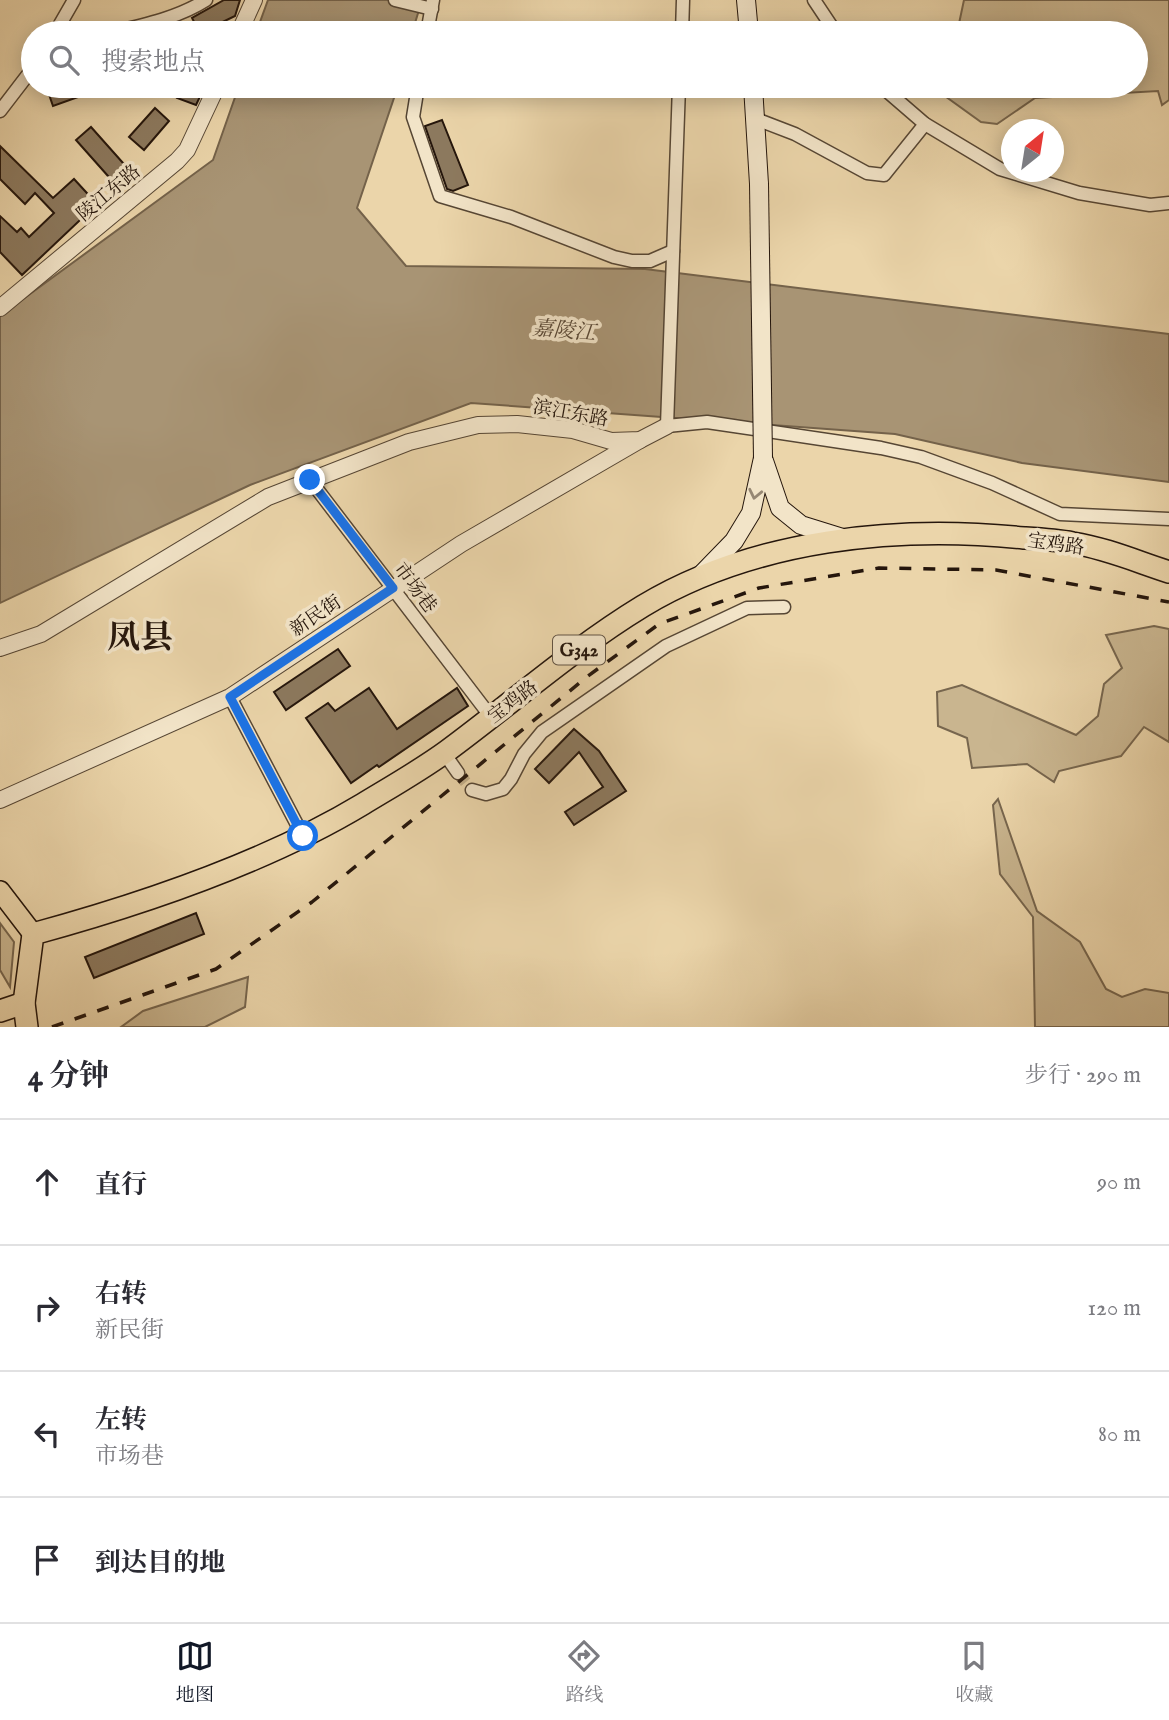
<!DOCTYPE html>
<html lang="zh">
<meta charset="utf-8">
<style>
body{margin:0;font-family:"IM FELL English","Noto Serif SC",serif;background:#f2f2f3;color:#2b2b33}
.compass{position:absolute;left:1001px;top:119px;width:63px;height:63px;border-radius:50%;background:#fff;box-shadow:0 4px 18px #0003;rotate:30deg}
.stop{position:absolute;width:21px;height:21px;margin:-16px;border:5px solid #1a73e8;border-radius:50%;background:#fff}
.stop.end{background:#1a73e8;border-color:#fff;box-shadow:0 2px 7px #0008}
.list{margin:0;padding:0;list-style:none}
h2{display:flex;justify-content:space-between;align-items:center;height:91px;margin:0;padding:0 28px;font-size:30px}
h2 small{font-size:23px;font-weight:400;color:#7c7c81}
.list li{display:grid;grid-template-columns:46px 1fr auto;gap:21px;align-items:center;box-sizing:border-box;height:126px;padding:0 28px;border-top:2px solid #e1e1e2}
.list b{display:block;font-size:26px;white-space:nowrap}
.list p{margin:0;font-size:23px;white-space:nowrap;color:#7c7c81}
.list em{font-size:23px;font-style:normal;color:#7c7c81}
.icon{flex:none;width:38px;height:38px;fill:none;stroke:currentColor;stroke-width:2;stroke-linecap:round;stroke-linejoin:round}
.map{position:relative;flex:none;width:1169px;height:1027px;overflow:hidden}
.search{position:absolute;background:#fff;box-shadow:0 4px 18px #0003;left:21px;right:21px;top:21px;height:77px;display:flex;align-items:center;gap:18px;box-sizing:border-box;padding:0 24px;border-radius:38px;color:#7c7c81;font-size:26px}
.sheet{height:595px;background:#fff}
nav{display:flex;justify-content:space-around;align-items:center;box-sizing:border-box;height:98px;border-top:2px solid #e1e1e2;background:#fff;font-size:19px;color:#7c7c81}
nav a{display:grid;justify-items:center;gap:4px}
nav .on{color:#111827}
.map>svg:first-child{display:block}
</style>
<div class="map">
<svg width="1169" height="1027" viewBox="0 0 1169 1027">
<rect width="100%" height="100%" fill="#ebd5aa"/>
<filter id="stains"><feTurbulence type="fractalNoise" baseFrequency=".00286" numOctaves="4"/><feColorMatrix values="0 0 0 0 .2 0 0 0 0 .09 0 0 0 0 .02 0 0 0 .5 -.17"/></filter>
<radialGradient id="worn" r=".72"><stop offset=".6" stop-color="#630" stop-opacity="0"/><stop offset="1" stop-color="#630" stop-opacity=".3"/></radialGradient>
<g fill="#c9b58f" stroke="#77664e" stroke-width="2">
<path d="M964,0H1169V100L1162,105L1158,91L1035,98L997,124L981,122L931,86H1136V33H957Z"/>
<path d="M1154,626L1169,629V742L1144,727L1121,756L1059,771L1054,782L1027,764L972,768L967,738L938,726L937,692L962,685L1076,735L1098,716L1104,684L1122,668L1106,635Z"/>
<path d="M998,799L1037,911L1080,942L1106,989L1122,997L1145,989L1169,993V1027H1035L1033,917L1000,874L993,805Z"/>
<path d="M0,923L14,942L10,987L0,970Z"/>
<path d="M248,977L245,1007L205,1027H121L143,1011Z"/>
</g>
<g fill="#a89474" stroke="#74624a" stroke-width="2">
<path d="M268,0H422L412,33H256Z"/>
<path d="M239,86H398L357,208L406,266L645,269L1169,334V482L1022,463L895,434L471,403L250,485L0,603V316L213,160Z"/>
</g>
<g fill="#8c795e" stroke="#25160c" stroke-width="2">
<path d="M224,0H240L235,16L200,33L192,18Z"/>
<path d="M46,86H106V87L53,106Z"/>
<path d="M182,86H205L196,105L177,98Z"/>
<path d="M155,108L169,121L144,150L129,137Z"/>
<path d="M442,120L468,185L453,191L447,189L425,126Z"/>
<path d="M91,127L131,172L116,185L76,140Z"/>
<path d="M0,146L53,198L74,179L97,204L22,275L0,252V216L17,232L21,228L29,237L54,213L35,193L25,204L0,179Z"/>
<path d="M338,649L350,666L286,710L274,692Z"/>
<path d="M369,688L397,729L457,688L468,706L379,767L377,765L351,783L306,718L328,703L335,711Z"/>
<path d="M574,729L599,751L626,791L574,825L565,812L603,787L579,752L549,783L535,769Z"/>
<path d="M196,913L204,934L94,978L85,957Z"/>
</g>
<g fill="none" stroke-linecap="round" stroke-linejoin="round">
<path stroke="#c3af8a" stroke-width="12" stroke-dasharray="12 6" stroke-linecap="butt" d="M458,773L472,790"/>
<g stroke="#564634" stroke-width="15">
<g id="minor">
<path d="M395,0L432,9"/>
<path d="M814,0L836,33"/>
<path d="M55,33L74,0"/>
<path d="M111,33C143,25 178,18 206,0"/>
<path d="M427,33L433,0"/>
<path d="M682,33L683,0"/>
<path d="M418,86L413,117L440,196L511,217L614,257L632,261H650L673,251"/>
<path d="M679,86L667,426L707,422L881,448L921,457L992,483L1060,514L1169,519"/>
<path d="M881,86L925,124L1000,169L1079,193L1150,205L1169,203"/>
<path d="M0,111L33,68"/>
<path d="M756,119L795,134L867,173L884,175L925,124"/>
<path d="M310,480L491,717"/>
<path d="M230,697L303,836"/>
<path d="M444,753L458,773"/>
<path d="M472,790L486,794L503,789L511,779L524,754L542,732L666,646L747,608L784,607"/>
</g>
</g>
<g stroke="#564634" stroke-width="18">
<g id="tertiary">
<path d="M239,33L254,0"/>
<path d="M0,308L177,161L187,150L217,86"/>
<path d="M0,648L41,634L268,497L409,442L478,425L517,424L573,430L611,441L640,440L667,426"/>
<path d="M0,800L230,697L461,544L640,440"/>
</g>
</g>
<g stroke="#25160c" stroke-width="20">
<g id="secondary">
<path d="M746,0L749,33"/>
<path d="M753,86L759,184"/>
<path d="M700,576L734,541L751,513L763,458L780,508L801,525L846,539"/>
</g>
</g>
<g stroke="#25160c" stroke-width="22">
<path id="primary" d="M0,891L33,934"/>
</g>
<g stroke="#25160c" stroke-width="24">
<g id="trunk">
<path d="M0,1011L24,1003"/>
<path d="M27,1027L24,1003L33,934C143,904 265,863 363,804C391,787 421,770 447,751C512,703 574,648 643,606C755,539 896,525 1024,538C1040,539 1057,540 1073,543C1105,548 1138,562 1169,572"/>
</g>
</g>
<use href="#minor" stroke="#f2e4c8" stroke-width="12"/>
<use href="#tertiary" stroke="#f2e4c8" stroke-width="16"/>
<use href="#secondary" stroke="#f2e4c8" stroke-width="18"/>
<use href="#primary" stroke="#ebd5aa" stroke-width="19"/>
<use href="#trunk" stroke="#ebd5aa" stroke-width="21"/>
<path stroke="#25160c" stroke-width="3.5" stroke-dasharray="12 12" stroke-linecap="butt" d="M52,1027L216,969L312,902L588,676L659,624L759,588L879,568L996,570L1169,602"/>
<g stroke="#25160c" stroke-width="20" stroke-linecap="butt">
<path id="secondary-bridge" d="M759,184L763,458"/>
</g>
<use href="#secondary-bridge" stroke="#f2e4c8" stroke-width="18"/>
</g>
<defs><path id="oneway-chevron" d="M-2-3.5L2.5 0L-2 3.5" fill="none" stroke-width="1.6" stroke-linecap="round" stroke-linejoin="round" transform="scale(1.75)"/></defs>
<use stroke="#968773" href="#oneway-chevron" transform="translate(755 494) rotate(102)"/>
<g fill="none" stroke-linecap="round" stroke-linejoin="round">
<path stroke="#1a73e8" stroke-width="9" d="M303,836L230,697L393,588L310,480"/>
</g>
<g text-anchor="middle" stroke-width="7" stroke-linejoin="round" paint-order="stroke">
<rect fill="#f2e4c8" stroke="#625444" stroke-width="2" x="553" y="635.5" width="52" height="29" rx="5"/>
<g font-size="18" font-weight="bold" fill="#25160c">
<text x="579" y="656">G342</text>
</g>
<g font-size="19" fill="#25160c" stroke="#f2e4c8">
<text transform="translate(108 192) rotate(-40)" y="7">陵江东路</text>
<text transform="translate(571 412) rotate(10)" y="7">滨江东路</text>
<text transform="translate(1056 543) rotate(8)" y="7">宝鸡路</text>
<text transform="translate(416 587) rotate(53)" y="7">市场巷</text>
<text transform="translate(315 615) rotate(-34)" y="7">新民街</text>
<text transform="translate(512 701) rotate(-37)" y="7">宝鸡路</text>
</g>
<g font-size="21" font-style="italic" fill="#594836" stroke="#f2e4c8">
<text transform="translate(564 330) rotate(5)" y="7">嘉陵江</text>
</g>
<g font-size="33" font-weight="bold" fill="#25160c" stroke="#f2e4c8">
<text x="140" y="648">凤县</text>
</g>
</g>
<rect width="100%" height="100%" filter="url(#stains)"/>
<rect width="100%" height="100%" fill="url(#worn)"/>
</svg>
<svg class="compass" viewBox="-18 -18 36 36"><path d="M0-13l5 13h-10z" fill="#e53935"/><path d="M0 13l5-13h-10z" fill="#7c7c81"/></svg>
<div class="stop" style="left:303px;top:836px"></div>
<div class="stop end" style="left:310px;top:480px"></div>
<div class="search"><svg class="icon" aria-label="search" viewBox="0 0 24 24"><circle cx="10" cy="10" r="6"/><path d="M15 15l6 6"/></svg>搜索地点</div>
</div>
<section class="sheet">
<h2>4 分钟<small>步行 · 290 m</small></h2>
<ul class="list">
<li><svg class="icon" aria-label="ahead" viewBox="0 0 24 24"><path d="M12 20V5M6 11l6-6 6 6"/></svg><div><b>直行</b></div><em>90 m</em></li>
<li><svg class="icon" aria-label="right" viewBox="0 0 24 24"><path d="M7 20v-9h11M14 6l5 5-5 5"/></svg><div><b>右转</b><p>新民街</p></div><em>120 m</em></li>
<li><svg class="icon" aria-label="left" viewBox="0 0 24 24"><path d="M17 20v-9H6M10 6l-5 5 5 5"/></svg><div><b>左转</b><p>市场巷</p></div><em>80 m</em></li>
<li><svg class="icon" aria-label="arrive" viewBox="0 0 24 24"><path d="M6 21V4h12l-3 4 3 4H6"/></svg><div><b>到达目的地</b></div></li>
</ul>
</section>
<nav>
<a class="on"><svg class="icon" aria-label="map" viewBox="0 0 24 24"><path d="M3 6l6-2 6 2 6-2v14l-6 2-6-2-6 2zM9 4v14M15 6v14"/></svg>地图</a>
<a><svg class="icon" aria-label="directions" viewBox="0 0 24 24"><path d="M12 3l9 9-9 9-9-9zM9 14v-3h6M13 9l2 2-2 2"/></svg>路线</a>
<a><svg class="icon" aria-label="saved" viewBox="0 0 24 24"><path d="M7 4h10v16l-5-4-5 4z"/></svg>收藏</a>
</nav>
